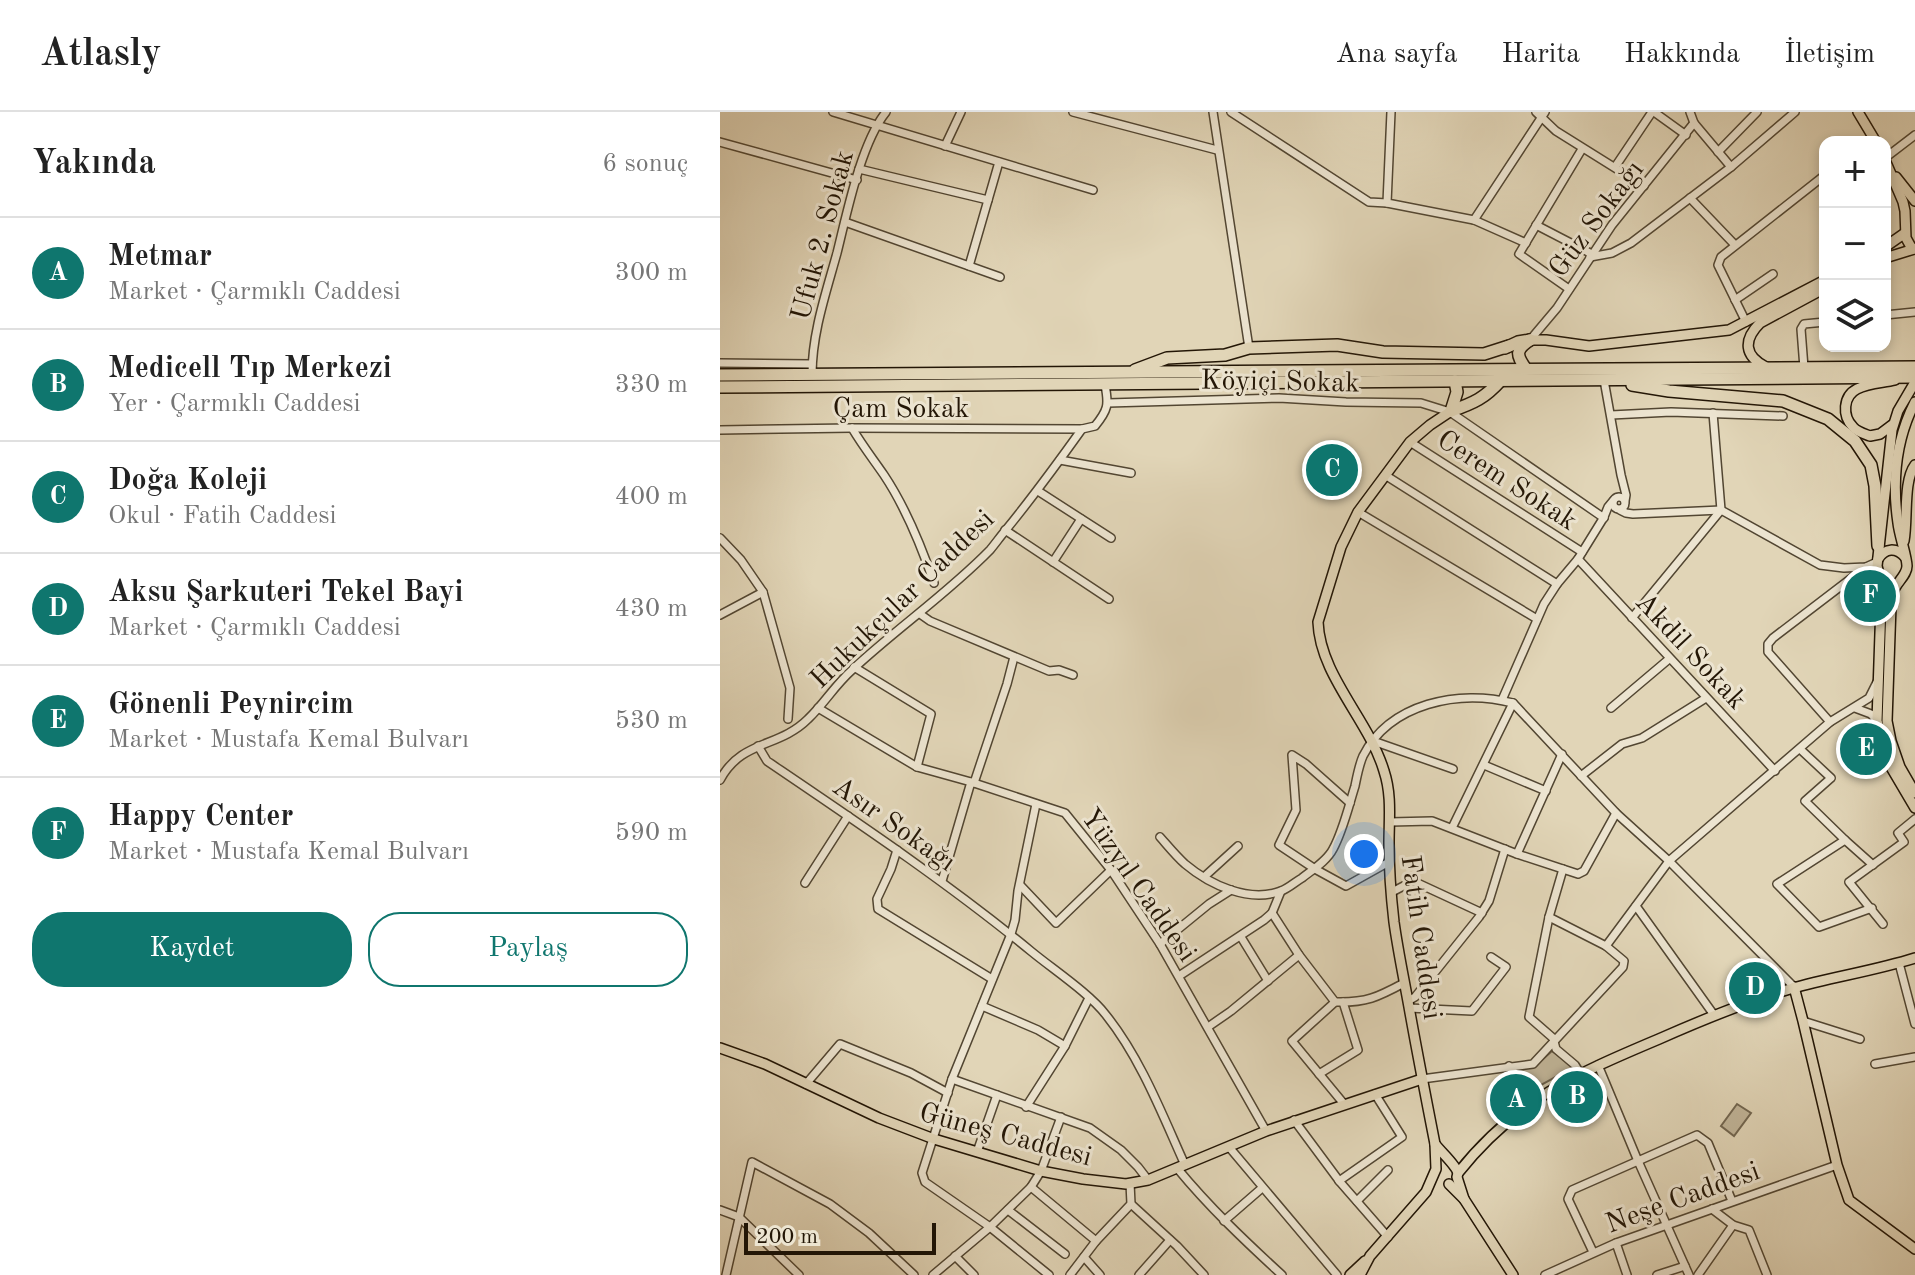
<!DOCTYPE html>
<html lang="tr">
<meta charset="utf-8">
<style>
body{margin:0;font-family:"Old Standard TT",serif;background:#f2f2f2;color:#222}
.controls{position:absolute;right:24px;top:24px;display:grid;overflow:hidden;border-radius:16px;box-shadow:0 4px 12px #0003}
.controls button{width:72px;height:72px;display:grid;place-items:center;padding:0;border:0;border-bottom:2px solid #e0e0e0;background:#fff;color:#222;font:40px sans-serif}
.scale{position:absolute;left:24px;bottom:20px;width:192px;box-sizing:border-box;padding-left:8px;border:4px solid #231606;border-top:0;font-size:22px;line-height:28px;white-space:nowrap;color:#231606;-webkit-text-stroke:6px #ece4d0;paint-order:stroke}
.you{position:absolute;left:644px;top:742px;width:28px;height:28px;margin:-20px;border:6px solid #fff;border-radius:50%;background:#1a73e8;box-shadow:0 0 0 12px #1a73e833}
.badge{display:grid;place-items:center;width:52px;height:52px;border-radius:50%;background:#0f766e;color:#fff;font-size:26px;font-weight:700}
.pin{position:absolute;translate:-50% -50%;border:4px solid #fff;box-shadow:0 2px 8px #0006}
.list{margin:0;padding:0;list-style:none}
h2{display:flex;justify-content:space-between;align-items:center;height:104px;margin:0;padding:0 32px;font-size:34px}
h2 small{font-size:26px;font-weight:400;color:#767676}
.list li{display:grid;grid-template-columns:52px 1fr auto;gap:24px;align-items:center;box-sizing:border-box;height:112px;padding:0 32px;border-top:2px solid #e0e0e0}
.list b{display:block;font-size:30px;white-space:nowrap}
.list p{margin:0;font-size:26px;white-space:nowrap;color:#767676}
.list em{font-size:26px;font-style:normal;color:#767676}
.actions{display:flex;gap:16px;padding:24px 32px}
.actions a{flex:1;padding:18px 0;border:2px solid #0f766e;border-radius:32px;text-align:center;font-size:28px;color:#0f766e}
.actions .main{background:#0f766e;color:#fff}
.icon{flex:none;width:44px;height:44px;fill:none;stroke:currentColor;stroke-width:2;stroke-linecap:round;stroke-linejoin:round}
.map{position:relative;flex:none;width:1195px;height:1163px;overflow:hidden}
header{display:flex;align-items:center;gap:48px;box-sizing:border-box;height:112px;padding:0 40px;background:#fff;border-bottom:2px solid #e0e0e0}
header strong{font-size:38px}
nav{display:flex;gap:44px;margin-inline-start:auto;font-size:28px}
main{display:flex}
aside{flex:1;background:#fff}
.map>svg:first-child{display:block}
</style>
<header>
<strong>Atlasly</strong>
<nav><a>Ana sayfa</a><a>Harita</a><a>Hakkında</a><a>İletişim</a></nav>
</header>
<main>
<aside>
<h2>Yakında<small>6 sonuç</small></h2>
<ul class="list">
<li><span class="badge">A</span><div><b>Metmar</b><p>Market · Çarmıklı Caddesi</p></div><em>300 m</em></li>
<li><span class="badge">B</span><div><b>Medicell Tıp Merkezi</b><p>Yer · Çarmıklı Caddesi</p></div><em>330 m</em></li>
<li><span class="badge">C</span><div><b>Doğa Koleji</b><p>Okul · Fatih Caddesi</p></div><em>400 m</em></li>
<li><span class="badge">D</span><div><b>Aksu Şarkuteri Tekel Bayi</b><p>Market · Çarmıklı Caddesi</p></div><em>430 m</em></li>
<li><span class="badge">E</span><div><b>Gönenli Peynircim</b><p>Market · Mustafa Kemal Bulvarı</p></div><em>530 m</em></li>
<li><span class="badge">F</span><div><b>Happy Center</b><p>Market · Mustafa Kemal Bulvarı</p></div><em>590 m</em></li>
</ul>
<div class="actions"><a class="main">Kaydet</a><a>Paylaş</a></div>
</aside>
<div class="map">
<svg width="1195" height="1163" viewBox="0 0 1195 1163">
<rect width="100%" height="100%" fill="#e1d5b7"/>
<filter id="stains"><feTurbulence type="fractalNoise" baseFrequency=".0025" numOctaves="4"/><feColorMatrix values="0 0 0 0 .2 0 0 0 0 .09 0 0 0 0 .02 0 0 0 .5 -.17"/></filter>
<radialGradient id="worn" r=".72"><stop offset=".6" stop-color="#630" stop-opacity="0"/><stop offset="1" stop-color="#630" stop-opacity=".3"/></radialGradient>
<g fill="#c1b599" stroke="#726650" stroke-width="2">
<path d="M832,939L854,955L812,978L797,957L814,955Z"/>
<path d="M1017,992L1031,1001L1014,1024L1001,1014Z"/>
</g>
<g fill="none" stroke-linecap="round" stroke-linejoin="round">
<g stroke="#524632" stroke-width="10">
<g id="minor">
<path d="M113,0L373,78"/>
<path d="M353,0L497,38"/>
<path d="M493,0L529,236"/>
<path d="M511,0L649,90L667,91"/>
<path d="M671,0L667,91L754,108L806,131"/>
<path d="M816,0L836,19L924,74"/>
<path d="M934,0L966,23"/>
<path d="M970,0L974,11L1011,55"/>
<path d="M0,30L137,68"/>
<path d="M225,34L241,0"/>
<path d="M998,40L1037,0"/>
<path d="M1165,46L1195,23"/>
<path d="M895,55L932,0"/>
<path d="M139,57L268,88"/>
<path d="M970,86L1015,133"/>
<path d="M754,108L825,0"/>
<path d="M125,110L280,165"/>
<path d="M816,113L872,142"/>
<path d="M870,145L892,141L911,131L1011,55L1075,0"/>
<path d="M249,154L279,50"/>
<path d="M849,177L799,142L862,37"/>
<path d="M1015,188L1053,162"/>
<path d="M1165,203L1195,200"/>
<path d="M1026,210L998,153L1001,145L1105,63"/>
<path d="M810,228L837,196L892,113L974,11"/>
<path d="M0,251L92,252"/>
<path d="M1084,256L1081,217L1084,212L1105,210"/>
<path d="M92,263C92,221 106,181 117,141C127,101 141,31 166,0"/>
<path d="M884,268L901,363L906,383L905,389"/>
<path d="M388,291L559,286L626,290L701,291L730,300L884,406"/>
<path d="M891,303L951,300L1063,304"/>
<path d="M132,316C142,333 153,347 164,363C186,396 201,433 214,471"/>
<path d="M0,318L132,316L362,317"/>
<path d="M690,330L862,440"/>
<path d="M340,348L411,361"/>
<path d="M665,363L837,472"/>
<path d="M318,379L391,426"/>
<circle cx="899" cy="391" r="6"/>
<path d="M900,398L906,401L913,402L1001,398L1100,453L1124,456L1146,455L1157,450"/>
<path d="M638,400L817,507"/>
<path d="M285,418L389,487"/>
<path d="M0,426L21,448L43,480L70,576L68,607"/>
<path d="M858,447L1055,659"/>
<path d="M333,450L361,407"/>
<path d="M200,502L210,509L329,559L339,558L353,563"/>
<path d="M0,503L43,480"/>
<path d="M912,506L1001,398L993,301"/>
<path d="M134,555L211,602L197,655"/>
<path d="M782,588L824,492L837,472L858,447L884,405L888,395L893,389"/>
<path d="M98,596L197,655L251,670L345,701L391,758L440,832L546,1019"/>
<path d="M891,596L949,547"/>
<path d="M1135,596L1151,602L1157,609"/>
<path d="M1110,610L1048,540V532L1053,526L1146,455L1159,462"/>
<path d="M653,629L733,657"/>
<path d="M38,634L47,649C137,710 228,771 312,840C334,858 370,882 386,903C421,947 442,1002 465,1053"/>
<path d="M1080,637L1111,666L1085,689L1125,728L1057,772L1099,815L1152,796"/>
<path d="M764,653L826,679"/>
<path d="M861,664L902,632L922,626L986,586"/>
<path d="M0,668C21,628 59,636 88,607C104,592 115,573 132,558C177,516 227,482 270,438C275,432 280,425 285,419C312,386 337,352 362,317L375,314C388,298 389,293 385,273"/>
<path d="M254,671L287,572L294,545"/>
<path d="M630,691L586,652L572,643L576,698L559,733L595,757L626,774L669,750"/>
<path d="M316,692L298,779L295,808L291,822L232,967L202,1061L205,1070L270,1115L329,1163"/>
<path d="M670,710L712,709L797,742L858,762L864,759L896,701"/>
<path d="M732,716L793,591"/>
<path d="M440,725C448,734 456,744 465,752C490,773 529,791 561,779C569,776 575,770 582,766C592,758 607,749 613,737C623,719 629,693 635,674C637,664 639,653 643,644C670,591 739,577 793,591L896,701L949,749L1074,875"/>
<path d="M1125,728L1153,753"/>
<path d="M177,738L171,757L157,787L158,797L272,867"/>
<path d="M797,742L842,642"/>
<path d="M843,757L829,805L809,905L833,926L836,937L855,953L860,961"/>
<path d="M484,765L518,734"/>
<path d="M222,769L251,670"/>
<path d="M85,771L128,704"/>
<path d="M300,773L336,811L391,758"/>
<path d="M672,780L693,769L762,801"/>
<path d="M916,794L994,903"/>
<path d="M552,801L579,843L615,890C646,891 658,885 684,871"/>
<path d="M1163,812L1129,770L1184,730L1178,721L1195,707"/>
<path d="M521,825L548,869"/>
<path d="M440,832L489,792L511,778"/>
<path d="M886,834L949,749L1110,610L1149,586L1157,570"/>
<path d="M1179,851L1195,912"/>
<path d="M459,864L544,808L552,801L561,779"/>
<path d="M688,889L695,885L759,805L769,789L785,737"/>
<path d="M615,890L572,929L624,992"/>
<path d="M262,894L318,918L345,934L306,995"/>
<path d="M689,896L752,899L786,855L771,845"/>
<path d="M1083,909L1140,927"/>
<path d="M488,915L511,899L579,843"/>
<path d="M345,934L369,886"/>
<path d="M1155,952L1195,945"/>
<path d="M878,953L918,1049L969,1163"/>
<path d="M789,954L815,987"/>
<path d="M599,962L638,938L623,890"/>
<path d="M232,967L370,1016L401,1038L418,1055L428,1068"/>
<path d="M702,967L813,952L903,855L904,849L886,834L829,805"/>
<path d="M86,972L120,932L191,961L228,981"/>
<path d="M574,1008L620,1070L668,1125"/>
<path d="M509,1035L617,1163"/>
<path d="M257,1040L277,983"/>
<path d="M457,1056C489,1095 525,1129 562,1163"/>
<path d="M619,1069L682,1025L655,982"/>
<path d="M311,1075L376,1129"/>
<path d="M637,1089L668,1058"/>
<path d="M411,1092L457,1134L484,1163"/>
<path d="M992,1097L1013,1113L1029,1118L1047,1163"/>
<path d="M0,1098L19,1105L79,1163"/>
<path d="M288,1098L345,1142"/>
<path d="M504,1109L542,1076"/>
<path d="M896,1131L907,1163"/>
<path d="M873,1140L848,1087L852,1078L977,1023L988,1031L1012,1089"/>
<path d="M235,1144L254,1163"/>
<path d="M364,1145L380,1163"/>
<path d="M6,1163L32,1050L110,1092L149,1121L194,1163"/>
<path d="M213,1163L270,1115L311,1075L321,1059L341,1005"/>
<path d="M350,1163L376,1129L411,1092L410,1071"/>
<path d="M419,1163L450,1128"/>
<path d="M825,1163L896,1131L1117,1053"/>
<path d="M937,1163L965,1154"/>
<path d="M978,1163L1013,1113"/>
</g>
</g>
<g stroke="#231606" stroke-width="12">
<g id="major">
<path d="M1138,0L1156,30"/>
<path d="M1165,48L1183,90L1185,99L1186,126L1191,135L1195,137"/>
<path d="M1176,65L1195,89"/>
<path d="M1165,135L1185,121"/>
<path d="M1165,146L1194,137"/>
<path d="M810,228H826L869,234L1009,218L1105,168"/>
<path d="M1046,255C1024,244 1023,228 1040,211L1105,176"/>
<path d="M1195,270L1178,299L1172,318L1157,454L1159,462L1161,492L1157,609L1172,657L1195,696"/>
<path d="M1195,290C1176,327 1172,370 1178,411C1179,422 1187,445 1187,454C1187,464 1175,471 1173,481C1171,484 1171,489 1171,493L1167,609L1171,629L1180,655L1195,681"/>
<path d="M1172,313L1160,322L1150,324C1145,322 1137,320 1133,315C1122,304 1123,284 1137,277C1149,271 1163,271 1175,268"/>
<path d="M1184,429C1188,407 1183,369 1195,353"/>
<path d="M1158,447C1165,436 1176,435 1185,445"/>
<path d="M1074,875L1083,909L1117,1053L1129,1088L1195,1137"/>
<path d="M0,936L45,952L159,1006L214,1027L321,1059L363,1067L406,1072L428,1068L546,1019L702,967"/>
<path d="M715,1032C721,1040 736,1053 738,1061"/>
<path d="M729,1072L744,1087L793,1163"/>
<path d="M744,1087L737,1065L738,1061C796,988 856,962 939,927C982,908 1025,890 1070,877C1111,865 1154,859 1195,846"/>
<path d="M630,1163L645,1149"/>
<path d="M640,1163L650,1144L706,1080L716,1057L715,1032C706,986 697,940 689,895C684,867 678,839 674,810C671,784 669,758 669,731C669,707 672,683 664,659C649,608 600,564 598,510L621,435L638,400L690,330L710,313L731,299"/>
</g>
</g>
<g stroke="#231606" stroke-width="14">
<g id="highway">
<path d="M785,236L798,230L810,228"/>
<path d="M806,257C796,243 795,238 810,228"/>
<path d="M415,258L447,246L505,243L529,236L617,233L663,240L764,242L789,234"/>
<path d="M0,263L1195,255"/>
<path d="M912,273L949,279L1063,289L1108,307L1135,329L1151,353L1155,374L1158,434"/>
<path d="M0,275L1195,265"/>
<path d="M731,299C754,291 765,286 781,268"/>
<path d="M731,299L737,280L735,269"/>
</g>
</g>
<use href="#minor" stroke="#ece4d0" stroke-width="7"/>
<use href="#major" stroke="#e1d5b7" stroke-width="9"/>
<use href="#highway" stroke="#e1d5b7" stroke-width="11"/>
</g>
<g text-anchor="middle" stroke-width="6" stroke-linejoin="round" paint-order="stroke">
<g font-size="28" fill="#231606" stroke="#ece4d0">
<text transform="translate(875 106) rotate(-53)" y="10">Güz Sokağı</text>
<text transform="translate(101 123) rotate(-75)" y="10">Ufuk 2. Sokak</text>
<text transform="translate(560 268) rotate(1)" y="10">Köyiçi Sokak</text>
<text x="181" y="305">Çam Sokak</text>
<text transform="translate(788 367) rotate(33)" y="10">Cerem Sokak</text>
<text transform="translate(181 486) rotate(-44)" y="10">Hukukçular Caddesi</text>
<text transform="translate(972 538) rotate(47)" y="10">Akdil Sokak</text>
<text transform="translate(175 711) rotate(35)" y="10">Asır Sokağı</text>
<text transform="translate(420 772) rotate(55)" y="10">Yüzyıl Caddesi</text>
<text transform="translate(703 825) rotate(82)" y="10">Fatih Caddesi</text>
<text transform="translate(286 1021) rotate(15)" y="10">Güneş Caddesi</text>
<text transform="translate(962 1084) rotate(-20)" y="10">Neşe Caddesi</text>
</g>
</g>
<rect width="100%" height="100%" filter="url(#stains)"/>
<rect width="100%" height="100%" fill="url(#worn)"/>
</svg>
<div class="controls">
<button>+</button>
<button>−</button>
<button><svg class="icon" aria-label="layers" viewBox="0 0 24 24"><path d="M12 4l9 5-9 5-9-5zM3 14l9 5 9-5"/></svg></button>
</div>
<div class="scale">200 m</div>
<div class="you"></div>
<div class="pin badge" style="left:796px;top:988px">A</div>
<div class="pin badge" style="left:857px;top:985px">B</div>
<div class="pin badge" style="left:612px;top:358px">C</div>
<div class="pin badge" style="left:1035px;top:876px">D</div>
<div class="pin badge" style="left:1146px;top:637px">E</div>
<div class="pin badge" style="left:1150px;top:484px">F</div>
</div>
</main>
